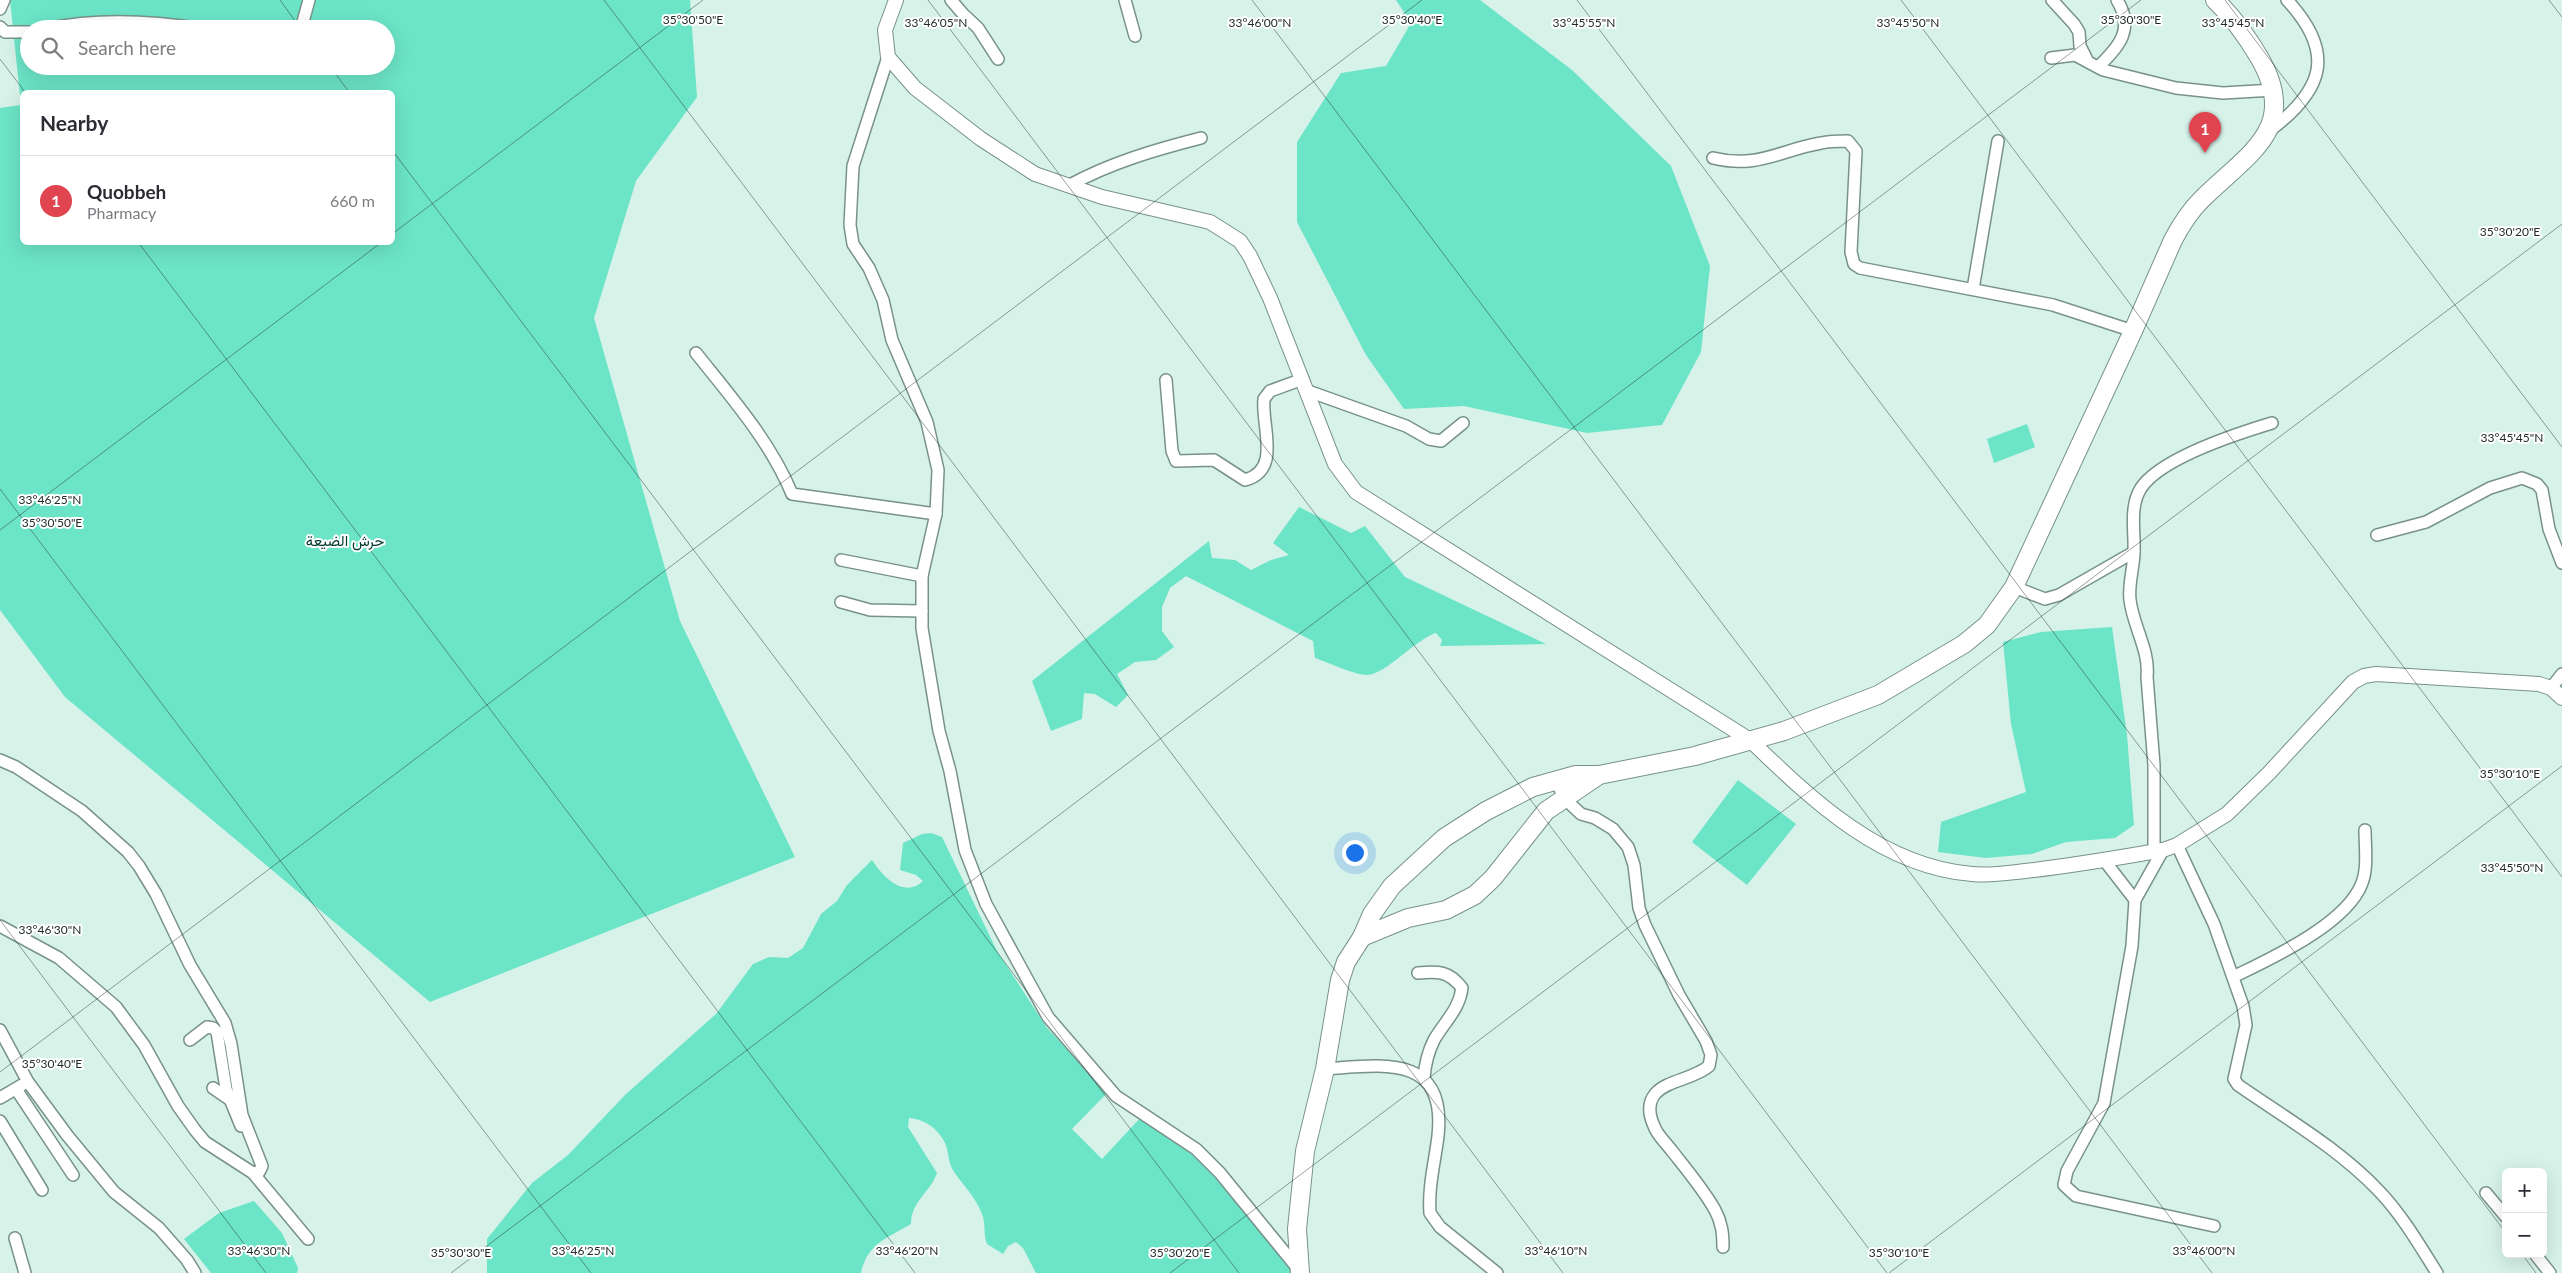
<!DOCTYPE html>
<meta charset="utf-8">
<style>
body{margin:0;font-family:Lato,Vazirmatn,sans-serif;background:#f7f7f7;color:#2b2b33}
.controls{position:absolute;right:15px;bottom:15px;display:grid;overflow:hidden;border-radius:8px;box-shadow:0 5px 20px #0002}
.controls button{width:45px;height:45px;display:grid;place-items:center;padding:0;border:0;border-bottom:1px solid #e1e1e2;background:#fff;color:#2b2b33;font:25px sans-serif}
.you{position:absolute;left:1354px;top:852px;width:18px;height:18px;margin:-12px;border:4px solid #fff;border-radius:50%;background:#1a73e8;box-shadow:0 0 0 8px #1a73e833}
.badge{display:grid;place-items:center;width:32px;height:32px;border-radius:50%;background:#b45604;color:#fff;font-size:16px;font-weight:700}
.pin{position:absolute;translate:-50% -41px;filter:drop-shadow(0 1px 2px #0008)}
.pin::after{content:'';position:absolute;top:26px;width:18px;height:15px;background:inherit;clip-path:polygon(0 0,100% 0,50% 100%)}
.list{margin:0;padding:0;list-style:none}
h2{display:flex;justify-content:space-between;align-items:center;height:65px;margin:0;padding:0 20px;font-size:21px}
h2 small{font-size:16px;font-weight:400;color:#7c7c81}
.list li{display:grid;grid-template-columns:32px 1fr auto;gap:15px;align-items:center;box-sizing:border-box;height:90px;padding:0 20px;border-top:1px solid #e1e1e2}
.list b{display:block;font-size:19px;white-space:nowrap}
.list p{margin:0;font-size:16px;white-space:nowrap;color:#7c7c81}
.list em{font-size:16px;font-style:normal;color:#7c7c81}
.icon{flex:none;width:28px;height:28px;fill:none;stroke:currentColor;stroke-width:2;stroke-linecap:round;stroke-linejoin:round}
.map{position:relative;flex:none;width:2562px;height:1273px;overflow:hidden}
.search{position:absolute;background:#fff;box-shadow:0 5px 20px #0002;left:20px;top:20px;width:375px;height:55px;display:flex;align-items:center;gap:12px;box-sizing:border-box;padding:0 18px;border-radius:28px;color:#7c7c81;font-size:19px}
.panel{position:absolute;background:#fff;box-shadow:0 5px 20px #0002;left:20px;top:90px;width:375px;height:155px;border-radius:8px}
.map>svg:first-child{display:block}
</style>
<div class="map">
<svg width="2562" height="1273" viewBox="0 0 2562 1273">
<rect width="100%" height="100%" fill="#d6f2e9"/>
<g fill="#6ce4c7" fill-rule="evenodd">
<path d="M10,0H690L697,97L636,181L594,318L680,621L795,857L430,1002L65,697L0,610V108L21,105ZM29,29H386V66H29ZM22,92H392V242H22Z"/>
<path d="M1396,0H1480L1572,70L1671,166L1710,266L1701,352L1662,425L1587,433L1464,406L1404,409L1366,355L1297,222V142L1341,73L1386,66L1411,23Z"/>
<path d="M2027,424L2035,447L1994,463L1987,439Z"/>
<path d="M1299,507L1351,533L1365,526L1405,577L1546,644L1440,646L1442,640L1436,633C1414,640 1387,674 1367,675C1355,675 1327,662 1315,658L1313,641L1186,576L1170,588L1162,607V631L1174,647L1156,660L1135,662L1117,674L1128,695L1116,707L1095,694L1084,693L1082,719L1051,731L1032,681L1209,541L1212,558L1235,560L1251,570L1271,560L1289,555L1273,543Z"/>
<path d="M2112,627L2127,735L2134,825L2115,838L2066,842L2032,854L1986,858L1938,852L1941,822L2026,792L2011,724L2003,642L2041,632Z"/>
<path d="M1738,780L1796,824L1747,885L1692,842Z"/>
<path d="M931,833L942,837L997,951L1047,1028L1108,1092L1072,1129L1102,1159L1141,1117L1218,1174L1291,1265L1293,1273H1036L1023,1248L1016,1242L1008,1246L1003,1254L987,1244C983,1234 986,1224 982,1214C976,1198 964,1186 954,1172C948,1163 949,1152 945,1143C938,1128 924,1119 909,1118L908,1127L937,1173C930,1193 911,1201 911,1224C888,1238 867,1243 861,1273H487V1239L532,1183L568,1155L625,1095L716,1014L753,964L769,957L788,958L803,948L821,914L837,901L847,885L872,860C883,877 904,899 923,881L916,875L900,870L903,843L922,834Z"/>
<path d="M254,1201L282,1233L298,1268L297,1273H211L184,1239L219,1213Z"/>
</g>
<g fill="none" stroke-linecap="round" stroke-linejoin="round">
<g stroke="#78928b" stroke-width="14">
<g id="minor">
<path d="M951,0L963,14L978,28L998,59"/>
<path d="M1125,0L1135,36"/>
<path d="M2052,0L2074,24L2079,32L2080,46L2087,60"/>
<path d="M0,9L4,0"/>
<path d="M0,27L5,32H29"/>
<path d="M47,29C97,18 152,21 202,29"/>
<path d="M301,29L309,0"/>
<path d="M888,57L853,166L850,225L853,244L869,268L883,300L892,340L927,422L938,470L936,514L922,576V628L939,731L950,771L965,850L986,904L1048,1017L1116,1096L1196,1149L1220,1173L1299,1270"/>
<path d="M2051,58L2075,55L2103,70L2176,88L2223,93L2274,90"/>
<path d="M2098,67C2119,47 2135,29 2117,0"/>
<path d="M2268,132C2323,91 2337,54 2287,0"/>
<path d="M1713,158C1758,169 1780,150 1821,143C1830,141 1839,141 1848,141L1856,151L1851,252L1854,264L1860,268L2053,305L2133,331"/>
<path d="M1068,186C1110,163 1154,150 1201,138"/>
<path d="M1973,289L1998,141"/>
<path d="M696,353C731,397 770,441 792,494L936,514"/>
<path d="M1166,380L1172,451L1176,461L1214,460L1245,480C1282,470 1261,426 1264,399L1270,391L1303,379"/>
<path d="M1308,391L1406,426L1429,439L1441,441L1463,423"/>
<path d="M2377,535L2426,522L2490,488L2522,478L2537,484L2542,490L2549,529L2562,563"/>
<path d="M841,560L922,576"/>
<path d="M2014,587L2045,599L2059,595L2134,552"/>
<path d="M841,602L870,610L922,611"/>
<path d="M2551,688L2562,674"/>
<path d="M0,760L16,767L82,811L128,852L139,866L156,894L190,965L225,1023L231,1044L242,1115L262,1166L259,1172L253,1173L205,1142L195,1130L178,1106L144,1045L116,1007L59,958L0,926"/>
<path d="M1556,780L1564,798L1581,814L1595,818L1613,829L1628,847L1634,865L1639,908L1645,925L1679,995L1706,1041L1711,1055L1709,1066C1694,1079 1667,1080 1655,1094C1647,1104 1649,1115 1654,1126C1657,1135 1666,1143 1672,1151C1687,1170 1703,1189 1715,1210C1722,1223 1723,1234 1723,1247"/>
<path d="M2177,845L2214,924L2243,1006L2246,1025L2234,1079L2238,1085C2287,1119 2338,1148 2379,1191C2402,1215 2420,1246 2437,1273"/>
<path d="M2163,850L2135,900L2132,946L2104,1103L2067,1171L2064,1185L2076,1196L2214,1226"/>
<path d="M2154,852V765L2147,677C2150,651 2133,626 2130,600C2128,584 2134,567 2134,551C2135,531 2129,507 2141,488C2161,458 2239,433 2272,423"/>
<path d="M2104,860L2135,900"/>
<path d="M1418,973C1438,971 1449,971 1462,988C1459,1010 1445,1021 1434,1040C1428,1052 1425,1064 1424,1078"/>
<path d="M2233,977C2270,959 2347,924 2362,883C2368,868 2365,846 2365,830"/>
<path d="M0,1030L28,1082L67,1135L114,1192L159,1228L187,1260L195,1273"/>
<path d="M190,1040L207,1027L213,1028L217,1032L226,1089L241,1126"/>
<path d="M1325,1069C1382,1065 1447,1053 1438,1136C1435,1161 1428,1187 1430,1213L1440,1227L1497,1273"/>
<path d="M213,1088L229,1099"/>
<path d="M16,1089L73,1175"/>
<path d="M0,1098L22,1085"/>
<path d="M0,1121L42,1190"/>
<path d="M253,1173L308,1239"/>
<path d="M2486,1193L2506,1217"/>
<path d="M15,1238L25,1273"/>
<path d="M2535,1254L2550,1273"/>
</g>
</g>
<g stroke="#78928b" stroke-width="16">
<path id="tertiary" d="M896,0L885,30L888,57L915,88L981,139L1035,174L1102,197L1210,222L1240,241L1250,256L1270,298L1335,464L1356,492L1750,740C1812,800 1882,867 1972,874C1990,876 2007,873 2025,871C2071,866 2117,858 2163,850L2177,845L2227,814L2269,773L2353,682L2364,676L2376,674L2539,684L2551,688L2562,698"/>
</g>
<g stroke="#78928b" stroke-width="20">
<g id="primary">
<path d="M1362,937L1408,918L1446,910L1475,895L1493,878L1546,811L1599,775"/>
<path d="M1300,1273L1297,1229L1305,1151L1325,1069L1340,980L1346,962L1362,937L1372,914L1392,886L1444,838L1486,811L1533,787L1576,775H1599L1695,756L1784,731L1878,695L1964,644L1987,625L2014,587L2133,331L2173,240C2181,225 2190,211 2201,200C2248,153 2301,129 2259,57C2246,35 2233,17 2215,0"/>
</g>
</g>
<use href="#minor" stroke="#fff" stroke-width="11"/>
<use href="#tertiary" stroke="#fff" stroke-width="14"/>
<use href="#primary" stroke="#fff" stroke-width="18"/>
</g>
<path fill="none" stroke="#212c29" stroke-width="1" stroke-opacity="0.45" d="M280,0L301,29M604,0L1563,1273M928,0L1887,1273M1252,0L2212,1273M1577,0L2506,1233M1901,0L2562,877M2225,0L2562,447M2549,0L2562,17M0,59L25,92M330,66L349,92M392,150L1239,1273M392,234L703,0M138,242L915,1273M0,489L591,1273M0,530L382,242M0,920L266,1273M0,1072L1422,0M2522,1254L2536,1273M451,1273L2141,0M1170,1273L2562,224M1889,1273L2562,766"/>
<g text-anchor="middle" stroke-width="4" stroke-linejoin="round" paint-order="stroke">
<g font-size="15" fill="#00392e" stroke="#fff">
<text x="345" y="546">حرش الضيعة</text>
</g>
</g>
<g font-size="12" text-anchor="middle" fill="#212c29" stroke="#fff" stroke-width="4" stroke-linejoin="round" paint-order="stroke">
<text x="693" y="24">35°30'50"E</text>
<text x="1412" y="24">35°30'40"E</text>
<text x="2131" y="24">35°30'30"E</text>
<text x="936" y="27">33°46'05"N</text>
<text x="1260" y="27">33°46'00"N</text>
<text x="1584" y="27">33°45'55"N</text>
<text x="1908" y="27">33°45'50"N</text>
<text x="2233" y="27">33°45'45"N</text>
<text x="2510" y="236">35°30'20"E</text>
<text x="2512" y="442">33°45'45"N</text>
<text x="50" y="504">33°46'25"N</text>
<text x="52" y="527">35°30'50"E</text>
<text x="2510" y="778">35°30'10"E</text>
<text x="2512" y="872">33°45'50"N</text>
<text x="50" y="934">33°46'30"N</text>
<text x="52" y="1068">35°30'40"E</text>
<text x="259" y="1255">33°46'30"N</text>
<text x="583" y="1255">33°46'25"N</text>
<text x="907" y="1255">33°46'20"N</text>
<text x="1556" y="1255">33°46'10"N</text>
<text x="2204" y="1255">33°46'00"N</text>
<text x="461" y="1257">35°30'30"E</text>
<text x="1180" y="1257">35°30'20"E</text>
<text x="1899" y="1257">35°30'10"E</text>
</g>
</svg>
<div class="controls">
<button>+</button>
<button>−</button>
</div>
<div class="you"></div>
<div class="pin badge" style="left:2205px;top:153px;background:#e0444e">1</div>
<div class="search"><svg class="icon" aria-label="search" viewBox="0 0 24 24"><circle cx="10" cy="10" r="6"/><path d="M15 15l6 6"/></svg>Search here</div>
<section class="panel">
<h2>Nearby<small></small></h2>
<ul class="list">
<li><span class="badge" style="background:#e0444e">1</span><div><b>Quobbeh</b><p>Pharmacy</p></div><em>660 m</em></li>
</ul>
</section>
</div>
